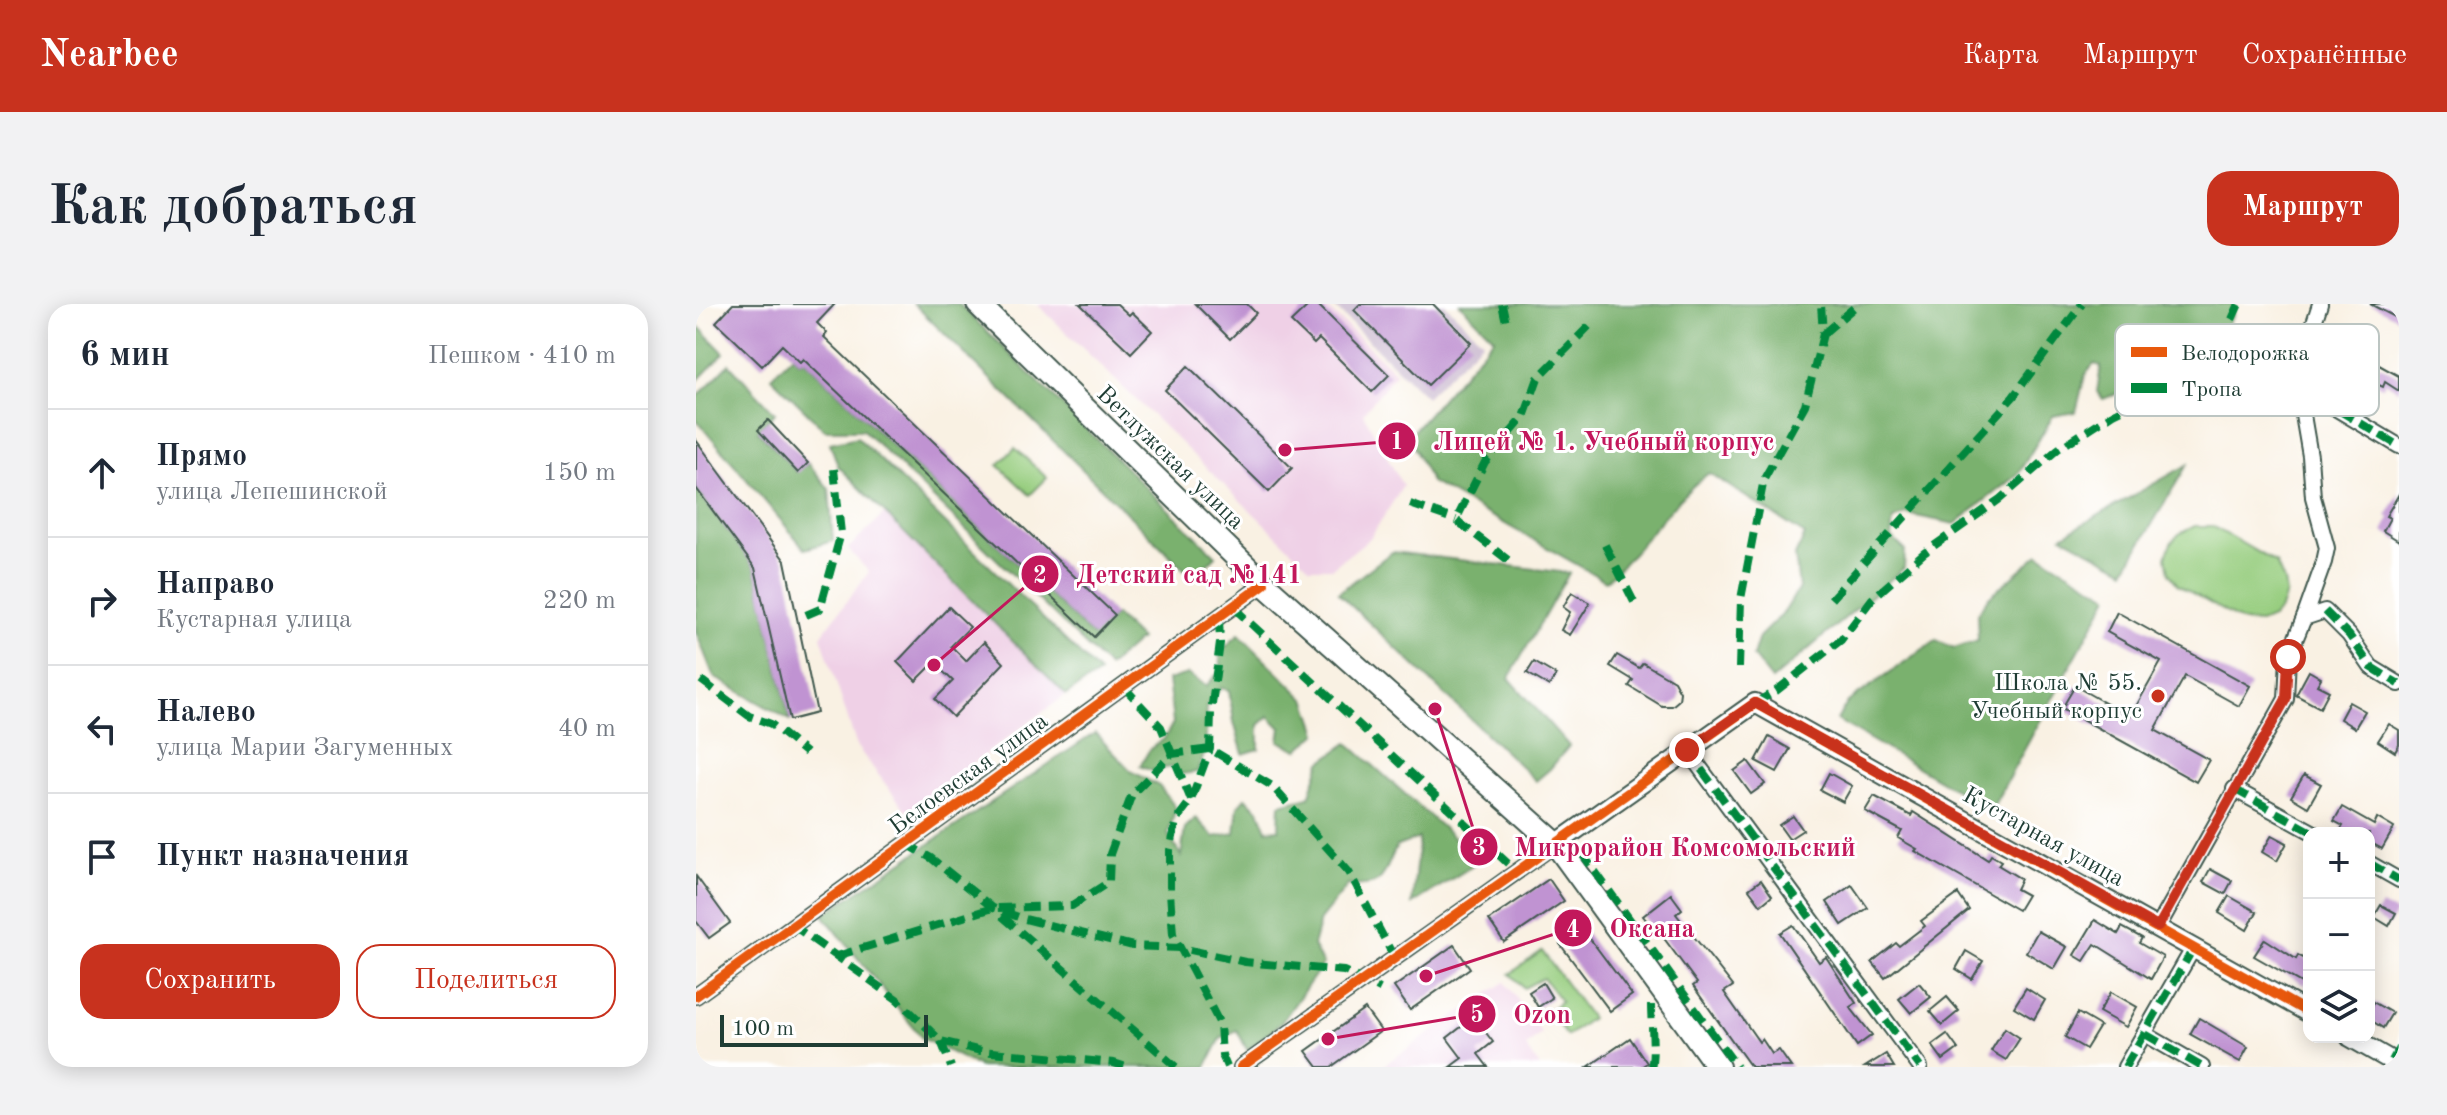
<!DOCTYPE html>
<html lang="ru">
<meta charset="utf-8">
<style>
body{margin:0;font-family:"Old Standard TT",serif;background:#f2f2f3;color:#1f2937}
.controls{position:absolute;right:24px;bottom:24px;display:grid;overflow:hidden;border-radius:16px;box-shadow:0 4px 20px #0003}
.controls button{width:72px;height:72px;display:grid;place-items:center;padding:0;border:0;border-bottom:2px solid #e0e1e3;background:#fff;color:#1f2937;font:40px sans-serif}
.scale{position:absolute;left:24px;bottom:20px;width:208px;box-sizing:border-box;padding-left:8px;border:4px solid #1f3d34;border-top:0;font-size:22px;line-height:28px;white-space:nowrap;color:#1f3d34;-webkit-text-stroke:6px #fff;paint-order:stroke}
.stop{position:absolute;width:24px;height:24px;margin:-18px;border:6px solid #c8321e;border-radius:50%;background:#fff}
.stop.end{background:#c8321e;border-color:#fff;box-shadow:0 2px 8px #0008}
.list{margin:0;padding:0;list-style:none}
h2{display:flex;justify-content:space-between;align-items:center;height:104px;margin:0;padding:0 32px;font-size:34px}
h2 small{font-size:26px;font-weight:400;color:#747a83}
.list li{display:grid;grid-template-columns:52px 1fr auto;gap:24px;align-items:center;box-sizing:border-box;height:128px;padding:0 32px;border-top:2px solid #e0e1e3}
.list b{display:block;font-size:30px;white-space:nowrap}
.list p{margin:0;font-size:26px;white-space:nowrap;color:#747a83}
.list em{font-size:26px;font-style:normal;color:#747a83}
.actions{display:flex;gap:16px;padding:24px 32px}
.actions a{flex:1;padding:18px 0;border:2px solid #c8321e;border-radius:24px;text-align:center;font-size:28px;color:#c8321e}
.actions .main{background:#c8321e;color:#fff}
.icon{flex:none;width:44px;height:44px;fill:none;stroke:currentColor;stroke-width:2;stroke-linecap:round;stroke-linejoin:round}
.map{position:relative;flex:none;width:1703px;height:763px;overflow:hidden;border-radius:24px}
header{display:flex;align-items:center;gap:48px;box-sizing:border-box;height:112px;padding:0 40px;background:#c8321e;color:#fff}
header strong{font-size:38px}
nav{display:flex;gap:44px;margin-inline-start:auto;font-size:28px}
.intro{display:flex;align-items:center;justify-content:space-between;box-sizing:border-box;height:192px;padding:0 48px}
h1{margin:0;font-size:56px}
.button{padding:20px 36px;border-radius:24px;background:#c8321e;color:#fff;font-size:28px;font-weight:700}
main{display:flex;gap:48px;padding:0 48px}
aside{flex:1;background:#fff;border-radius:24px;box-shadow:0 4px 20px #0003}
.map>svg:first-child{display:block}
</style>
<header>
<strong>Nearbee</strong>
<nav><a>Карта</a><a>Маршрут</a><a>Сохранённые</a></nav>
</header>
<div class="intro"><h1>Как добраться</h1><a class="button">Маршрут</a></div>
<main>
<aside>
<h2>6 мин<small>Пешком · 410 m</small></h2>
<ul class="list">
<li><svg class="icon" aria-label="ahead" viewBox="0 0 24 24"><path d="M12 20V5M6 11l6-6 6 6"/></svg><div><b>Прямо</b><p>улица Лепешинской</p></div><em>150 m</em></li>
<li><svg class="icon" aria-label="right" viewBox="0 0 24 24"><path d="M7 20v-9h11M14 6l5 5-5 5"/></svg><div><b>Направо</b><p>Кустарная улица</p></div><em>220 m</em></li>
<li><svg class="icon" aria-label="left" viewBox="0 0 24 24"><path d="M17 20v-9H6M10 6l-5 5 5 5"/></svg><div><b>Налево</b><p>улица Марии Загуменных</p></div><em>40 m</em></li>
<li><svg class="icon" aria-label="arrive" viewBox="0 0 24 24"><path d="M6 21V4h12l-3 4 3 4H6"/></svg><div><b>Пункт назначения</b></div></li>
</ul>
<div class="actions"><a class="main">Сохранить</a><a>Поделиться</a></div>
</aside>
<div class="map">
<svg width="1703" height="763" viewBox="0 0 1703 763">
<rect width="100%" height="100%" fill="#fff"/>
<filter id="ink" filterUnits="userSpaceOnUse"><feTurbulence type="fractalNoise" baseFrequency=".0125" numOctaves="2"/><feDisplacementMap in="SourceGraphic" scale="16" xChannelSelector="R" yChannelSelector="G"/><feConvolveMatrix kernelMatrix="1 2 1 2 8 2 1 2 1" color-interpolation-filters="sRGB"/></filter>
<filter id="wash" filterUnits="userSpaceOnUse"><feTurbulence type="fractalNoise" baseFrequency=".006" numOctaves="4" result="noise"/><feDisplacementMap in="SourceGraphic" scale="32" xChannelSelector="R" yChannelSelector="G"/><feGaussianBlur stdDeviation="1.8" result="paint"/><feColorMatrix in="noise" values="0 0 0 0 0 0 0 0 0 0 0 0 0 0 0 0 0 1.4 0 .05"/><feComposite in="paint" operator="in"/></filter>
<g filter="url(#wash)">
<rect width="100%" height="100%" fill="#f9f1e3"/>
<g fill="#efd0e6">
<path d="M341,0H627L700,69L667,109L707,182L674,234L636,264H614Z"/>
<path d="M189,209L370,391L211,508L161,443L125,332L173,268L152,245Z"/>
<path d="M809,678L845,729L830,743L844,763H685Z"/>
</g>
<path fill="#cdbed2" d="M635,0H749L787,37L730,93Z"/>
<g fill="#98ce80" stroke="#5c865a" stroke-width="2">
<path d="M319,144L351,174L334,191L302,161Z"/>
<path d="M1499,222H1516L1580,259L1588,277L1590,290L1585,304L1576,314L1564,319L1547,318L1482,281L1473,269L1470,253L1475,239L1483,230Z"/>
<path d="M846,647L895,714L871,732L853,707L865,697L847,674L828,684L814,670Z"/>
</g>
<g fill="#7ab16e" stroke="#4c7751" stroke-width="2">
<path d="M218,0H263L520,252L497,274Z"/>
<path d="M764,0H1537V10L1513,62L1499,60L1487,86H1480L1465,72L1407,95L1401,88L1405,62L1398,60L1389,71L1380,108L1357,112L1322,170L1259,220L1210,210L1197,216L1195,233L1209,246L1208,264L1076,376L1057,352L1063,333L1089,307L1103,284L1099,252L1109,231L1013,169C973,198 947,244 910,277L735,178L712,133L798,34Z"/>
<path d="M0,20L28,49L0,78Z"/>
<path d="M97,51L104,58L107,55L397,332L419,311L444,335L412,363L167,126H129L75,73Z"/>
<path d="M33,60L79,109L62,127L101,168L112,159L133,185L137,237L109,245L0,115V94Z"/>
<path d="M161,133L403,369L370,391L142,162L134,139Z"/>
<path d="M1491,161L1429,266L1366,232Z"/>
<path d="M0,184L59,264L94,416L18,373L0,328Z"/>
<path d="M696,248L873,269L813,374L873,442L854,465L840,477L642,289Z"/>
<path d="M1343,250L1413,292L1295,506L1141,416L1152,398L1240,336L1258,344L1282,336L1281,310L1293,293Z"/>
<path d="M543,330L611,397L622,429L602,446L583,437L585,424L573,412L563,421V445L547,450L538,418L533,386L525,384L510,402V446L501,468L486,470L475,463L455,467L444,462L454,445L468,435L477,419L472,376L491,370L510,382L526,365L523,349Z"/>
<path d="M399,429L435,467L463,482L480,504L472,530L485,552L489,524L500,514L518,533L539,529L542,502L549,494L563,506L571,526L583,525L584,500L613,493L625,458L652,439L784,557L716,600L723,534L701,542C685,573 690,584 652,581L624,616L617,642L627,660L585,719L551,746L541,726L525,734L510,763H283L226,734L127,611Z"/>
</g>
<g id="blocks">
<g fill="#c093d2">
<path d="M37,0H139L121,19L131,29L128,33L419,311L398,333L107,55L104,58L86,41L66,62L20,18Z"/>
<path d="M384,0H421L433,11L436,8L456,27L435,49Z"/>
<path d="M499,0H551L560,9L534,35Z"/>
<path d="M614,0H621L693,71L676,88L623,35L618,40L595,18Z"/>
<path d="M664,0H737L775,39L732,81L658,6Z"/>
<path d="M1674,0H1703V15Z"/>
<path d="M1683,61L1703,72V87L1689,78L1687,83L1674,77Z"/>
<path d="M492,62L596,164L573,188L469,86Z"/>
<path d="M72,116L112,159L102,169L62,126Z"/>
<path d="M0,136L89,257L121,409L94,416L59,264L0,184Z"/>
<path d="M1703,190V237L1687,227L1694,214L1690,212Z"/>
<path d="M876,288L894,299L874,331L865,326L874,308L867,303Z"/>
<path d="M253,303L274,323L255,342L270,357L288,338L308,359L257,413L239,395L257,377L238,359L220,377L201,358Z"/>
<path d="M1421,308L1554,382L1543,402L1489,372L1459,426L1513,456L1500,478L1366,404L1379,382L1434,413L1465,358L1411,328Z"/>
<path d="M921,351L943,364L947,359L978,377L984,388L983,396L976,402H966L933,382L937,376L914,362Z"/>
<path d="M838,358L860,371L853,382L831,369Z"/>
<path d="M1613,367L1625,374L1621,381L1633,387L1624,404L1600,391Z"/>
<path d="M1653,398L1669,407L1659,424L1644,415Z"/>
<path d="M1693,420L1703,426V441L1699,448L1682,437Z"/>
<path d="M1073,433L1094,445L1081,468L1060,457Z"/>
<path d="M1052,457L1069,480L1055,490L1038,467Z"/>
<path d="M1133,469L1156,482L1147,498L1124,486Z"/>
<path d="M1608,471L1625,480L1612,503L1595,493Z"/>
<path d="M1178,492L1215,512L1217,508L1292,556L1295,551L1305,557L1302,561L1325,575L1320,585L1331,591L1322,606L1219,547L1221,545L1202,534L1206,527L1169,507Z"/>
<path d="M1646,503L1678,521L1681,514L1698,524L1686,545L1673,538V529H1643L1647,522L1638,517Z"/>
<path d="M1097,512L1107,526L1093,535L1083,521Z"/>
<path d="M1576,531L1591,539L1581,557L1566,548Z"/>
<path d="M1514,565L1536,577L1529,590L1507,578Z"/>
<path d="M0,572L34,619L13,634L0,617Z"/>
<path d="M853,575L868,597L808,638L793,616Z"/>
<path d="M1065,576L1076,592L1065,601L1053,585Z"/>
<path d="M1156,581L1172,604L1146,621L1131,598Z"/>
<path d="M975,590L986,605L980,610L1037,682L1028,688L1063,738L1066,735L1076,750L1083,746L1095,763H1055L997,682L1001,679L961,625L959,627L947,612Z"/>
<path d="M1262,590L1273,606L1189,674L1176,658L1200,639L1203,642L1229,622L1225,617Z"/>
<path d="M1533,592L1561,608L1551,626L1523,609Z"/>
<path d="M1685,601L1700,609L1693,622L1678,613Z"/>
<path d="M1399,616L1422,630L1426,623L1446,634L1443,639L1467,653L1455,675L1399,640L1388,657L1378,651Z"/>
<path d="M1097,621L1123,658L1130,653L1160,699L1154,703L1176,731L1161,742L1084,629Z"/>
<path d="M886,624L936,691L914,707L864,640Z"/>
<path d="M1342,627L1371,643L1358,665L1330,648Z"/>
<path d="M1569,635L1600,655L1602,651L1613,657V673L1609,681L1558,652Z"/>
<path d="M758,641L774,664L714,706L698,683Z"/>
<path d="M1270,647L1287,657L1276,675L1260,665Z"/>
<path d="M847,679L856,694L842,703L833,688Z"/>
<path d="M1223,679L1235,693L1215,709L1203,695Z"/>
<path d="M1330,684L1349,696L1338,715L1318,703Z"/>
<path d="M1415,688L1441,703L1430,723L1403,708Z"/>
<path d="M1251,693L1263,707L1246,721L1234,707Z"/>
<path d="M1677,698L1696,709L1687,724L1673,715V706Z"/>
<path d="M669,705L685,727L635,763H622L610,747Z"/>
<path d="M1382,709L1404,722L1390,745L1369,733Z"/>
<path d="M778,713L797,738L782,750L792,763H754L766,754L751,734Z"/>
<path d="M1503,714L1552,743L1544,758L1494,730Z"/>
<path d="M1309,724L1324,734L1310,756L1295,747Z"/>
<path d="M1251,730L1262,745L1247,756L1236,741Z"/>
<path d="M934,734L951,759L945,763H892Z"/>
<path d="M1190,750L1198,763H1169Z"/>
</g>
</g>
</g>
<g filter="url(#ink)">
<use href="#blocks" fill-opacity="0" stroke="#40584e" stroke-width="2"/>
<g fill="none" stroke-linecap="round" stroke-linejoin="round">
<g stroke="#40584e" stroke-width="18">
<g id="minor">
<path d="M1602,82L1703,142"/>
<path d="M1608,314L1628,258L1631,244L1617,193L1614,152L1602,82L1611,40L1624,0"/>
<path d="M991,446L1224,763"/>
<path d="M1538,485L1618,529"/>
<path d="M1673,559L1703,576"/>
<path d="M1462,623L1590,395L1592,353L1608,314L1629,307L1653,331L1675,363L1703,380"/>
<path d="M0,692L568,280"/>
<path d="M1449,730L1506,763"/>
<path d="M545,763L860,540"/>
<path d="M1429,763L1498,643"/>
</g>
</g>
<g stroke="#40584e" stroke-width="22">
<g id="tertiary">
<path d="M860,540L1059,399L1613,709"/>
<path d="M1654,733L1703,761"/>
</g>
</g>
<g stroke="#40584e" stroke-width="26">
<path id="secondary" d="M282,0L568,280L860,540L1022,763"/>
</g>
<use href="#minor" stroke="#fff" stroke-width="14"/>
<use href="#tertiary" stroke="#fff" stroke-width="18"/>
<use href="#secondary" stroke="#fff" stroke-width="22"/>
<g stroke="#00873e" stroke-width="8" stroke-dasharray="16 8" stroke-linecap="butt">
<path d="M806,0L811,23"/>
<path d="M1127,30L1162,0"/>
<path d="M1602,82L1703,142"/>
<path d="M714,200L760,216"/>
<path d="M909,241L940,302"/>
<path d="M812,256L760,216L789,158L828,113L842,74L895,20"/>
<path d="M1135,295L1317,93L1386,0"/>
<path d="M537,303L821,568"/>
<path d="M1629,307L1653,331L1675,363L1703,380"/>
<path d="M110,311L124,305L145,229L138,165"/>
<path d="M523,314L524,339L515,408L514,445L495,496L481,515L474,546V588L477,630L524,720L526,751L531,763"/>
<path d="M1043,364L1045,295L1068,175L1109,101L1127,30L1125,0"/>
<path d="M5,376L53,412L75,420L110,449"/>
<path d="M427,382L465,423L495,496"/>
<path d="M1059,399L1080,387L1145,336L1176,295L1228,249L1304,195L1362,145L1418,109L1465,86L1496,77L1514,63L1543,0"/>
<path d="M991,446L1224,763"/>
<path d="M1538,485L1618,529"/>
<path d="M209,539L235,554L297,604L325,614L437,642L485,644L549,658L648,667L684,685"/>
<path d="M885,548L1041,763"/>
<path d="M1673,559L1703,576"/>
<path d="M306,612L480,763"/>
<path d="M95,620L202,696L245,737L285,747L418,759L430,763"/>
<path d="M141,652L297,604L376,602L413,578L414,550L436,490L476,450L514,445L576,482L653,568L699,655"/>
<path d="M1449,730L1506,763"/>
<path d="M245,737L255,763"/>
<path d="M1696,757L1703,744"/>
<path d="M955,763C959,748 955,719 955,701"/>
<path d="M1429,763L1498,643"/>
</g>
<g stroke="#fff" stroke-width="15">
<g id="cycleway">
<path d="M0,692L568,280"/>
<path d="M545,763L1059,399L1613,709"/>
</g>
</g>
<use href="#cycleway" stroke="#e8590c" stroke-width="10"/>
</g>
</g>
<g fill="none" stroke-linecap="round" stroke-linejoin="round" filter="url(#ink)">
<path stroke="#c8321e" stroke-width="10" d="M991,446L1059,399L1462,623L1590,395L1592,353"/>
</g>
<circle fill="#c8321e" stroke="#fff" stroke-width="3" cx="1462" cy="392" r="8"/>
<g text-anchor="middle" stroke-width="6" stroke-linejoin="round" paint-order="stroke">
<g font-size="24" fill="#1f3d34" stroke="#fff">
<text transform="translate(475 153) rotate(44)" y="8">Ветлужская улица</text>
<text transform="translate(272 469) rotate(-36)" y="8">Белоевская улица</text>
<text transform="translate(1348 532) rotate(29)" y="8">Кустарная улица</text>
</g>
<g font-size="24" fill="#1f3d34" stroke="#fff" text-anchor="end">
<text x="1446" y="386">Школа № 55.<tspan x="1446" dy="28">Учебный корпус</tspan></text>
</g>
</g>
<rect x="1419" y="20" width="264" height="92" rx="12" fill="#fff" stroke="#bcc5c2" stroke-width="2"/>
<rect x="1435" y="43" width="36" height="10" fill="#e8590c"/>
<rect x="1435" y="79" width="36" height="10" fill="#00873e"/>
<g font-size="22" fill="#1f3d34">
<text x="1485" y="56">Велодорожка</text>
<text x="1485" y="92">Тропа</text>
</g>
<path fill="none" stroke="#c2185b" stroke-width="3" d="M589 146L701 137M238 361L344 270M739 405L783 543M730 672L877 624M632 735L781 710"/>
<g fill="#c2185b" stroke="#fff" stroke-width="3">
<circle cx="589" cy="146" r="8"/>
<circle cx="238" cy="361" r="8"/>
<circle cx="739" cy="405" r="8"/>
<circle cx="730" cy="672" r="8"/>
<circle cx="632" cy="735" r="8"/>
<circle cx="701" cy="137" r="20"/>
<circle cx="344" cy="270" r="20"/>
<circle cx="783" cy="543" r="20"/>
<circle cx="877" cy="624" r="20"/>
<circle cx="781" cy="710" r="20"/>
</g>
<g font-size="24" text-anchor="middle" font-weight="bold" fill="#fff">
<text x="701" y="145">1</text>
<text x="344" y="279">2</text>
<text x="783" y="551">3</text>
<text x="877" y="633">4</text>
<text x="781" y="718">5</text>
</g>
<g font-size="26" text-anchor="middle" font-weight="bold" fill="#c2185b" stroke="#fff" stroke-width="6" stroke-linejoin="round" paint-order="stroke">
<text x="908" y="146">Лицей № 1. Учебный корпус</text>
<text x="493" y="279">Детский сад №141</text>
<text x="989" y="552">Микрорайон Комсомольский</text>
<text x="956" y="633">Оксана</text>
<text x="846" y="719">Ozon</text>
</g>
</svg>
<div class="controls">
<button>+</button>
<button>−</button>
<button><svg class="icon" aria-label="layers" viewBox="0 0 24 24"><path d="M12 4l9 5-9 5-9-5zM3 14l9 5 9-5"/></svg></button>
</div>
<div class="scale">100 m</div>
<div class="stop" style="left:1592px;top:353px"></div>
<div class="stop end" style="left:991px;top:446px"></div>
</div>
</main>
